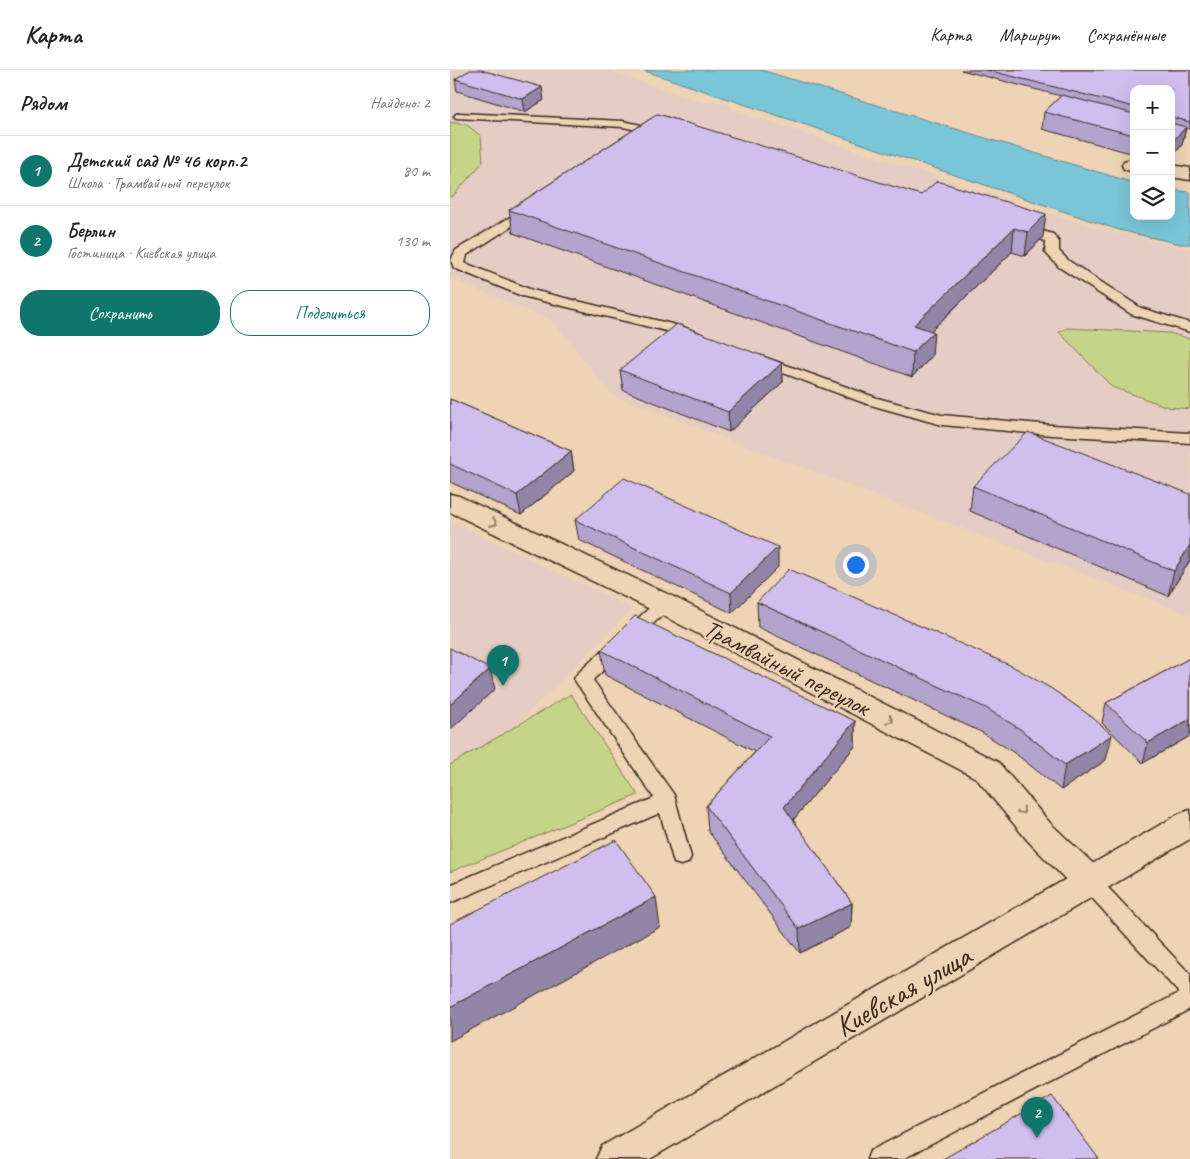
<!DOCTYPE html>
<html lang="ru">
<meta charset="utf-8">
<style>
body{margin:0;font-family:Caveat,sans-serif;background:#f6f6f6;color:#202124}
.controls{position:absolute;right:15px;top:15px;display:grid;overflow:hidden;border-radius:10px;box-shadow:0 5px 20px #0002}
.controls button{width:45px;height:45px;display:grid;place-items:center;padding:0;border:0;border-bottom:1px solid #e0e0e0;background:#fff;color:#202124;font:25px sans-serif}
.you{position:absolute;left:405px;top:494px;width:18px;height:18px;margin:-12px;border:4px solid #fff;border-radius:50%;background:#1a73e8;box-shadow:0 0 0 8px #1a73e833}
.badge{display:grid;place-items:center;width:32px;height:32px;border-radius:50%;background:#0f766e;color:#fff;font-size:16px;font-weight:700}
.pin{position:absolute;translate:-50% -41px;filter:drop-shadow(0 1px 2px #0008)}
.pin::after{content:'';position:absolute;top:26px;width:18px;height:15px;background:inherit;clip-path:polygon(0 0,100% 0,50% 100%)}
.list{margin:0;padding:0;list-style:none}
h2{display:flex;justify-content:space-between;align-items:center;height:65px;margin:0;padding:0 20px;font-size:21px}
h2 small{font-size:16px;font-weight:400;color:#757577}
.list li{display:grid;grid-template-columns:32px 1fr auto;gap:15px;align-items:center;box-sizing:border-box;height:70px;padding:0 20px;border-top:1px solid #e0e0e0}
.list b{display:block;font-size:19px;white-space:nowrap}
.list p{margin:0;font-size:16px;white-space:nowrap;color:#757577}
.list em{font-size:16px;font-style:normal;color:#757577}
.actions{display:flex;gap:10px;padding:15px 20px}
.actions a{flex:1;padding:11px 0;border:1px solid #0f766e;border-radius:20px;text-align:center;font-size:18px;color:#0f766e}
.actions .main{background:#0f766e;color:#fff}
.icon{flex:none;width:28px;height:28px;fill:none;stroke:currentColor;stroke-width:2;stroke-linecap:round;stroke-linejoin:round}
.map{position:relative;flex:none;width:740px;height:1089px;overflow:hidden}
header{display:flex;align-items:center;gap:30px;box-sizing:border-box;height:70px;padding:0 25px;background:#fff;border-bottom:1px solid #e0e0e0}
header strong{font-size:24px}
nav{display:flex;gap:28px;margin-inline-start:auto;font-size:18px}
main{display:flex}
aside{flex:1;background:#fff}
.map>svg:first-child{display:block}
</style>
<header>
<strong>Карта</strong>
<nav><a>Карта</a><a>Маршрут</a><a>Сохранённые</a></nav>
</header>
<main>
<aside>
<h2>Рядом<small>Найдено: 2</small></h2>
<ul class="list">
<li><span class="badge">1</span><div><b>Детский сад № 46 корп.2</b><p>Школа · Трамвайный переулок</p></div><em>80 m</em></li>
<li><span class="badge">2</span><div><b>Берлин</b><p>Гостиница · Киевская улица</p></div><em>130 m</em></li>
</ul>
<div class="actions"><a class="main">Сохранить</a><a>Поделиться</a></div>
</aside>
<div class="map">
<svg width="740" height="1089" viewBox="0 0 740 1089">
<rect width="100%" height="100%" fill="#eed3b5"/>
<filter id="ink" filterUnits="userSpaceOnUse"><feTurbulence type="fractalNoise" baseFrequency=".02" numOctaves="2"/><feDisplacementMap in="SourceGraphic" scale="10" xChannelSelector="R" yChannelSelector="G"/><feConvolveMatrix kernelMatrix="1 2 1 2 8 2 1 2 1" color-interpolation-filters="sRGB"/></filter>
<g filter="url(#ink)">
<g fill="#e5cdc6">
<path d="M0,0H156L253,33L264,30L280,35L282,40L594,142L664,163L740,180V545L162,325L103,251L0,208Z"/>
<path d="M0,452L183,538L28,693L0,732Z"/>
</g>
<g fill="#c6d487" stroke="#807f52">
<path d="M0,52L17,55L31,66L33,92L3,126L0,127Z"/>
<path d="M617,258L720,263L740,269V339L718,337L662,317L609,262Z"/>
<path d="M121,624L188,725L0,802V695Z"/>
</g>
<path fill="#7ac6d9" stroke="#61888e" d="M192,0H311L684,113V146H721V120L740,122V174H730L669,160Z"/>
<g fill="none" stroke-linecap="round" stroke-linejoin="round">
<g stroke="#3b2a1e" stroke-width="3">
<g id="service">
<path d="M10,43L173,51L213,60L215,62L209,65L173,57L6,48L4,46L6,44Z"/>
<path d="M80,135L86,139L84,142L17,185L15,193L82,220L230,256L249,263L251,266L249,269L244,270L220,262L72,226L4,198L1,190L6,180Z"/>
<path d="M571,155L603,164L609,172V181L619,191L691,238L740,253V262L681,244L609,197L595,182L596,173L593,170L566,162L565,159Z"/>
<path d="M311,286L427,328L492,345L602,355L740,363V373L602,365L492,355L417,334L306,293L304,290L306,287Z"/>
<path d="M214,528L220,530L223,534L220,538L143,610L224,725L241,787L238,793L231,795L224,793L210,743L0,833V815L204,728L124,609L127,604L208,530Z"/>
<path d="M639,802L646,805L740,904V939L453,1089H417L420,1081L729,923L632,817L629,811L632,805Z"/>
</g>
</g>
<g stroke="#3b2a1e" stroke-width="3">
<g id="minor">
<path d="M681,89L684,90V102L674,99L672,95L674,91Z"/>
<path d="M721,95L740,98V110L721,107Z"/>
<path d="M0,424L9,426L224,527L548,692L600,753L651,801L655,811L651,821L639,825L627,821L578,771L526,708L204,541L0,442Z"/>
</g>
</g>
<g stroke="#3b2a1e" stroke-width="3">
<path id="primary" d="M740,740V769L200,1089H146L152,1076L729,744Z"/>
</g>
<use href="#service" fill="#eed3b5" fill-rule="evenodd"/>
<use href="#minor" fill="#eed3b5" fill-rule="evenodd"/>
<use href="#primary" fill="#eed3b5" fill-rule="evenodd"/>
</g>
<g fill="#b3a3cd" stroke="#3b2a1e">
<path d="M511,0H740V59L736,58L732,75L721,87V19H684V84L592,59L594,42L611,26Z"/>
<path d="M5,9L94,30L75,42L7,21Z"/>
<path d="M208,44L593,167L575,186L562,182L481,261L482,286L462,307L63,163L59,140Z"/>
<path d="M332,293L333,312L279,362L173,320L170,300Z"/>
<path d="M0,329L121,381L124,401L71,445L0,412Z"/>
<path d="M523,416L740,424V490L718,526L520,441Z"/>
<path d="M125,450L328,497L282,543L129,470Z"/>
<path d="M307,532L656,690L611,720L566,684L533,663L308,557Z"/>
<path d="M151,580L405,651V676L343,750L402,833L401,857L350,883L258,761L256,736L305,682L155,605Z"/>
<path d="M740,588V666L693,693L652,653L656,633Z"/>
</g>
<g fill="#9285a7" stroke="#3b2a1e">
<path d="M92,17L94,30L75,42L73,29Z"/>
<path d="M736,57L732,75L721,87V73Z"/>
<path d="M596,144L593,167L575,186L578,162Z"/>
<path d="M564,158L562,182L462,279L464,255Z"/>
<path d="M484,262L482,286L462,307L463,282Z"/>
<path d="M332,293L333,312L279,362L278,342Z"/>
<path d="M121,381L124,401L71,445L67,425Z"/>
<path d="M740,475V490L718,526L724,501Z"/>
<path d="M328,477V497L282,543L281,523Z"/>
<path d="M40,599L45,619L0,660V635Z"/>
<path d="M740,649V666L693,693L698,673Z"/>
<path d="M405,651V676L334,761V737Z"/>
<path d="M662,665L656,690L611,720L615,695Z"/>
<path d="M206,827L210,857L0,971V937Z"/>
<path d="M402,833L401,857L350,883L349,859Z"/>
</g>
<g fill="#d0beee" stroke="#3b2a1e">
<path d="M20,0H31L92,17L73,29L5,9Z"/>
<path d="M537,0H740V52L721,47V19H684V37Z"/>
<path d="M612,25L684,44V65L594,42Z"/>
<path d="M208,44L471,125L487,111L596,144L578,162L564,158L464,255L484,262L463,282L59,140Z"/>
<path d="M721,53L736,57L721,73Z"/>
<path d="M227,254L332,293L278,342L170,300Z"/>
<path d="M0,329L121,381L67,425L0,394Z"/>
<path d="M578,362L740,424V475L724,501L523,416Z"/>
<path d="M174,408L328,477L281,523L125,450Z"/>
<path d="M339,499L562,596L602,619L642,647L662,665L615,695L570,659L536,638L307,532Z"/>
<path d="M185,546L405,651L334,737L402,833L349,859L256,736L320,666L151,580Z"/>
<path d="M0,578L40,599L0,635Z"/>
<path d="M740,588V649L698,673L656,633Z"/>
<path d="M166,770L206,827L0,937V854Z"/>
<path d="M602,1026L649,1089H493Z"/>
</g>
<defs><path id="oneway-chevron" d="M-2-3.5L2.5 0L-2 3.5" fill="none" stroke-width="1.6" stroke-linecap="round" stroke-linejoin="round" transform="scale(1.25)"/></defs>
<g stroke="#947e6a">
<use href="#oneway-chevron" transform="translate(44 453) rotate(25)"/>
<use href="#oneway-chevron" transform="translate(440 650) rotate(27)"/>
<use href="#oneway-chevron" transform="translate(572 741) rotate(50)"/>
</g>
</g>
<g text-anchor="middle" stroke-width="4.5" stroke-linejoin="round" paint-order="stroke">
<g font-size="25" fill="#3b2a1e" stroke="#eed3b5">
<text transform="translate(337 597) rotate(27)" y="9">Трамвайный переулок</text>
</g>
<g font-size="30" fill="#3b2a1e" stroke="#eed3b5">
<text transform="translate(453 921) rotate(-30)" y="10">Киевская улица</text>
</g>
</g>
</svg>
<div class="controls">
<button>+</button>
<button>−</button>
<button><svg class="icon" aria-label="layers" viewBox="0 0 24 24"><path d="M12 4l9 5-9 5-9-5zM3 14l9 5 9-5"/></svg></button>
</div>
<div class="you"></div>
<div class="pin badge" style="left:53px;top:616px">1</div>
<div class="pin badge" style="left:587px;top:1068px">2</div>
</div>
</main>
